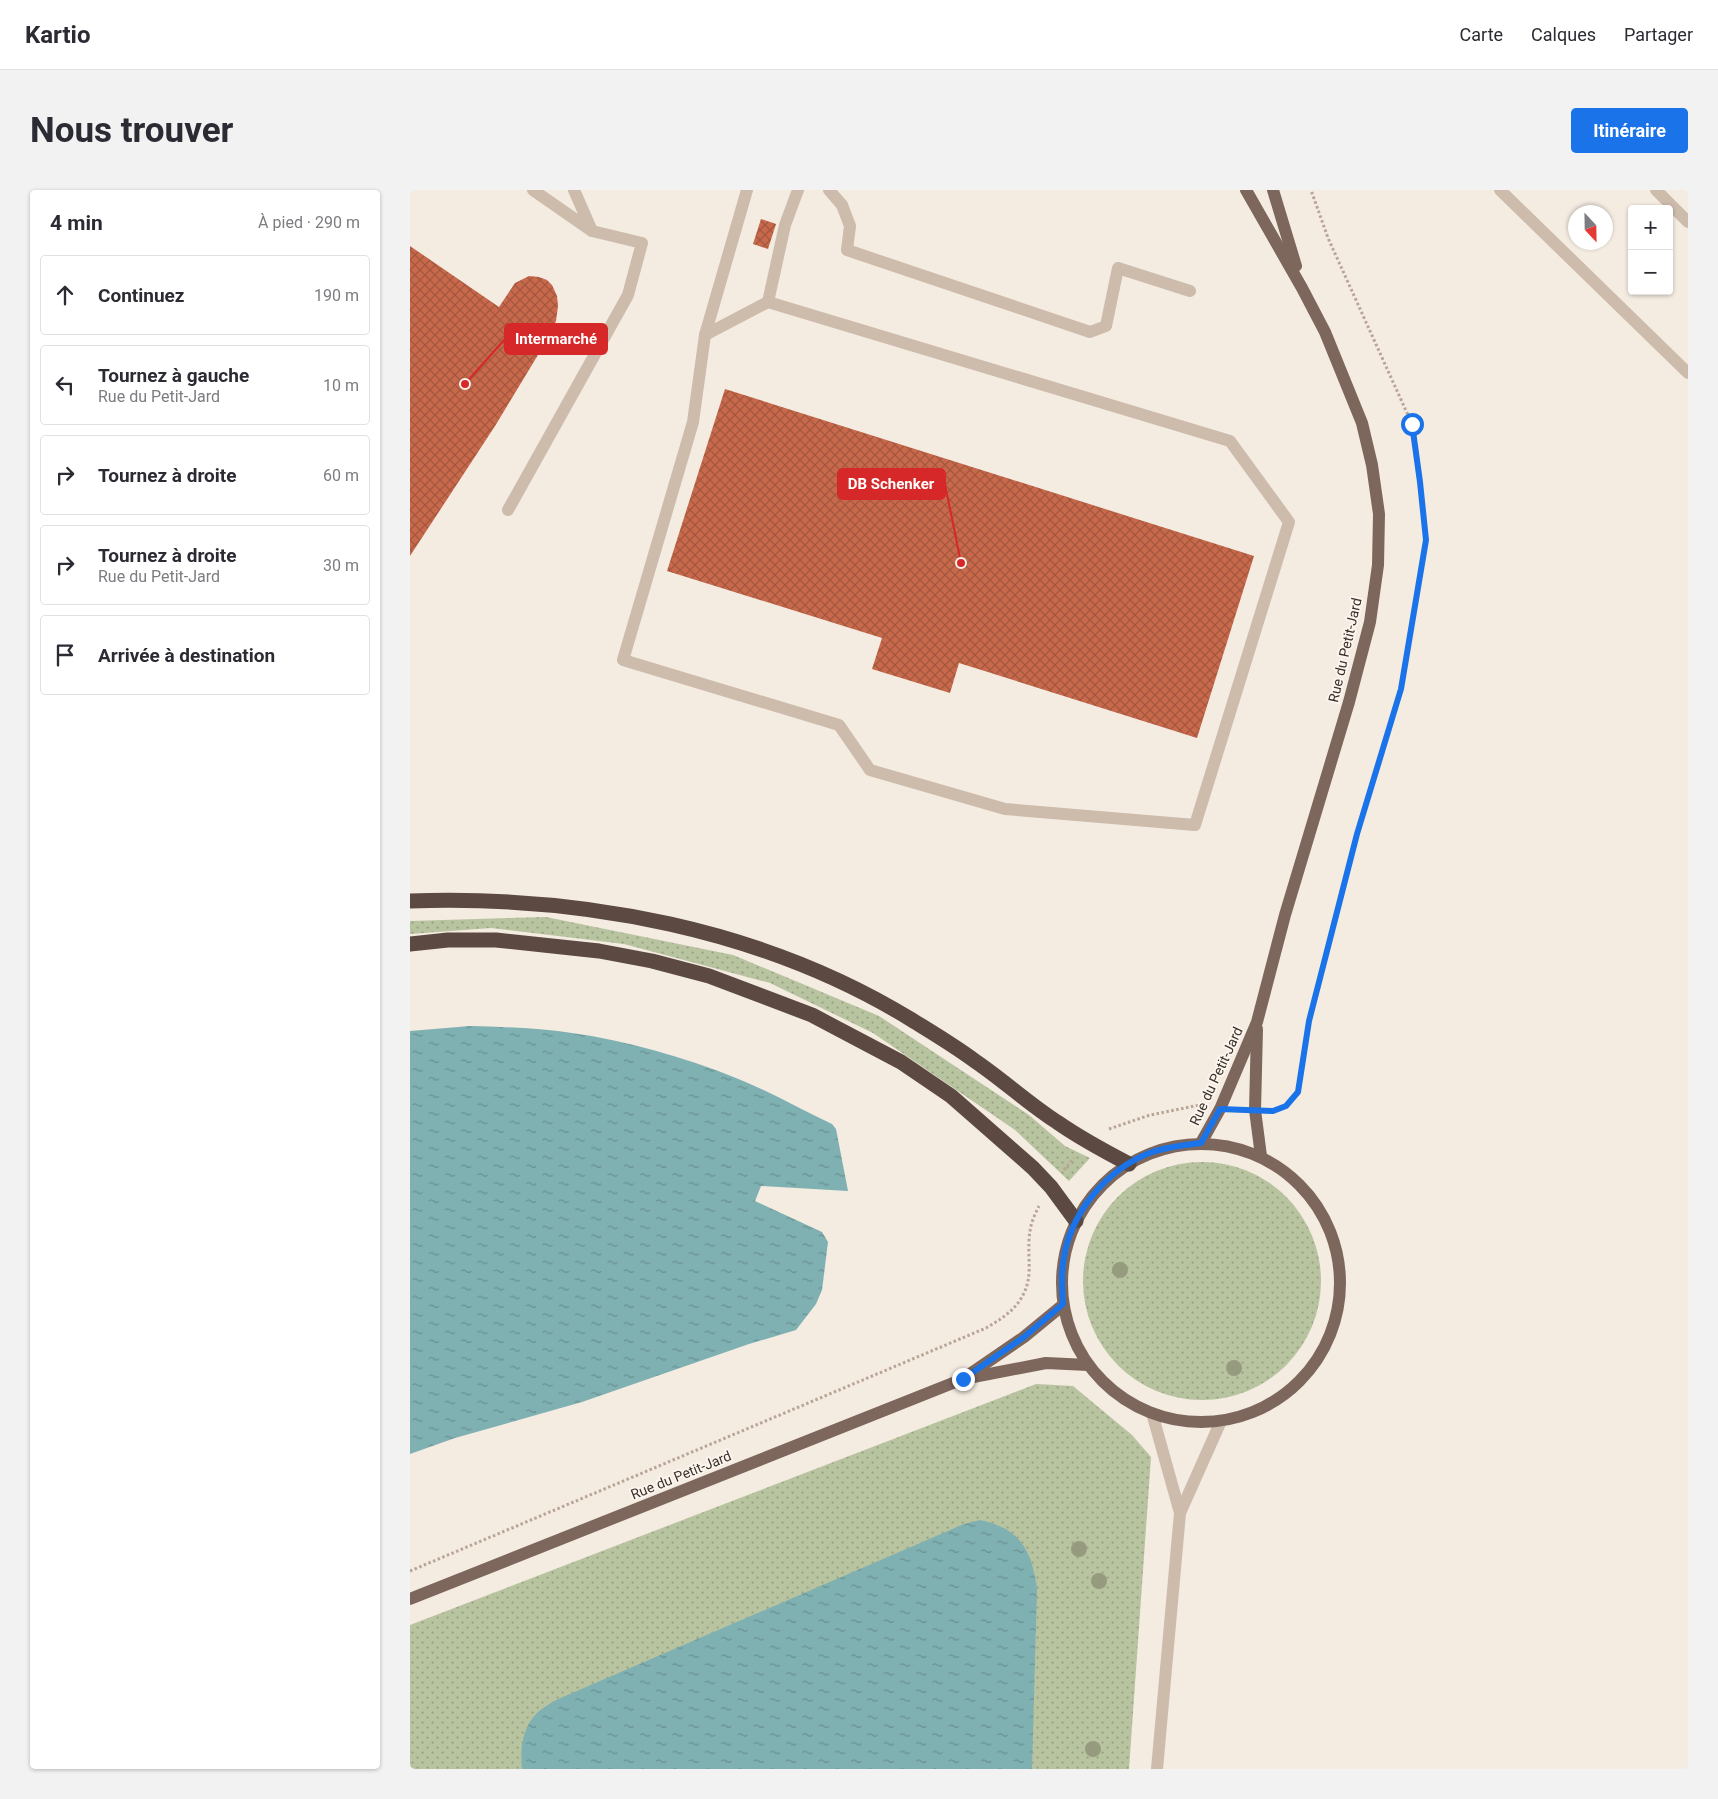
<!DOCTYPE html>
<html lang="fr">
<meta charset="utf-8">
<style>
body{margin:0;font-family:Roboto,sans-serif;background:#f2f2f3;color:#2b2b33}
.controls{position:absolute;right:15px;top:15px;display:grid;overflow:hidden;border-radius:5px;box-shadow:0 1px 4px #0004}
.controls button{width:45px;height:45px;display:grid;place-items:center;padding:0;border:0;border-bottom:1px solid #e1e1e2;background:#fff;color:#2b2b33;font:25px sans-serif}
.compass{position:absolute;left:1158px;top:15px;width:45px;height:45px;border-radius:50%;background:#fff;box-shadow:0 1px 4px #0004;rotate:158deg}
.stop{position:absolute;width:15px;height:15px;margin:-11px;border:4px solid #1a73e8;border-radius:50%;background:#fff}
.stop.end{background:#1a73e8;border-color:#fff;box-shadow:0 1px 5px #0008}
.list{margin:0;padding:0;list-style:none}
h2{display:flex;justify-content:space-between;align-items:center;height:65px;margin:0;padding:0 20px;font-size:21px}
h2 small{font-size:16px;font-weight:400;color:#7c7c81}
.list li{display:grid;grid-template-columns:32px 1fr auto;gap:15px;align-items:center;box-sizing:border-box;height:80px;margin:0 10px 10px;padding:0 10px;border:1px solid #e1e1e2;border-radius:5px}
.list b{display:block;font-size:19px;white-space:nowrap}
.list p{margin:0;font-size:16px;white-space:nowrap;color:#7c7c81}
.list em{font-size:16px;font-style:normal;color:#7c7c81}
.icon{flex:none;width:28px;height:28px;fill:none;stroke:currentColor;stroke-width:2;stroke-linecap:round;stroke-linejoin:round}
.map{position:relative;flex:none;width:1278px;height:1579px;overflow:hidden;border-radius:5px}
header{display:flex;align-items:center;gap:30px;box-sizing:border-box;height:70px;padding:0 25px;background:#fff;border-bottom:1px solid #e1e1e2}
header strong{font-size:24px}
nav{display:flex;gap:28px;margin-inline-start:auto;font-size:18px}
.intro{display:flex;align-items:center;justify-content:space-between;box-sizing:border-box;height:120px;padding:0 30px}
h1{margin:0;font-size:35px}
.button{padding:12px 22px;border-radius:5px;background:#1a73e8;color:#fff;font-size:18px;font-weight:700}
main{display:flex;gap:30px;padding:0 30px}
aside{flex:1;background:#fff;border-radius:5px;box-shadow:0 1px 4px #0004}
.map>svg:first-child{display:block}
</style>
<header>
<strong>Kartio</strong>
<nav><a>Carte</a><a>Calques</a><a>Partager</a></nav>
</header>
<div class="intro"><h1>Nous trouver</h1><a class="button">Itinéraire</a></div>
<main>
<aside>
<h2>4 min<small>À pied · 290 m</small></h2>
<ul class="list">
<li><svg class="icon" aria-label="ahead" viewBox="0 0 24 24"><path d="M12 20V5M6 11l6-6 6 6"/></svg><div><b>Continuez</b></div><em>190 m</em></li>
<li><svg class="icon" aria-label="left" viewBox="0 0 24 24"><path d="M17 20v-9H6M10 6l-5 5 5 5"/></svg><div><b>Tournez à gauche</b><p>Rue du Petit-Jard</p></div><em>10 m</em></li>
<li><svg class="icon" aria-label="right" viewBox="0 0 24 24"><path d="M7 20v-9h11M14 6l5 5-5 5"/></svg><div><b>Tournez à droite</b></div><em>60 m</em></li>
<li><svg class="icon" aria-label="right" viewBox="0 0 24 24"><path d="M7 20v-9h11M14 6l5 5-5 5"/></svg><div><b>Tournez à droite</b><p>Rue du Petit-Jard</p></div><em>30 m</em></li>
<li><svg class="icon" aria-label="arrive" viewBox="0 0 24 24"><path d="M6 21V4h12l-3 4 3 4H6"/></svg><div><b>Arrivée à destination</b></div></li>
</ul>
</aside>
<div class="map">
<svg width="1278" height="1579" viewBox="0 0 1278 1579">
<defs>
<pattern id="grass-dots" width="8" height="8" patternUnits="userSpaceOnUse" patternTransform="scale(1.25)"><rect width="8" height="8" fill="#b8c4a0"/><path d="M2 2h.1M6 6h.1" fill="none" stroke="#97a083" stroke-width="1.8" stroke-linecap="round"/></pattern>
<pattern id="water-ripples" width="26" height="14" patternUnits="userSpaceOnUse" patternTransform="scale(1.25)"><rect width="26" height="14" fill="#7fb0b2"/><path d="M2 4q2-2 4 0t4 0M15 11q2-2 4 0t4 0" fill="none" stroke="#699091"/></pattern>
<pattern id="building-cross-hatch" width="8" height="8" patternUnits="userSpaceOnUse" patternTransform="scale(1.25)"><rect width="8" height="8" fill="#c8694b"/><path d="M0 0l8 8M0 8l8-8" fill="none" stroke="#a4573f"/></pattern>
</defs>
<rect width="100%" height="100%" fill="#f4ebe1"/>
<g fill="url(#grass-dots)">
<path d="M136,727L323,765L469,826L619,925L655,956L680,968L659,991L605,940L463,843L360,793L214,754L81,738L0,744V731Z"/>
<circle cx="792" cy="1091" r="119"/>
<path d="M626,1194L663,1196L722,1245L741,1267L719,1579H0V1435Z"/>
</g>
<g fill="url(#water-ripples)">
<path d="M60,836C94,837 128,838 162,843C218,851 274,867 326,888C359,901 390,919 422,934L426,939L438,1001L351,996L345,1011L412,1042L418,1052L412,1100L406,1114L386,1140L339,1154L172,1212L45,1248L0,1264V841Z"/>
<path d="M570,1330C610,1339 621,1358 627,1398L622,1579H112C110,1559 112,1538 127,1523C132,1518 140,1514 146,1510L554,1334Z"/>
</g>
<g fill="url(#building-cross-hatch)">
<path d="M351,29L366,34L358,59L343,54Z"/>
<path d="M0,56L89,117L105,93L119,86L129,87L137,90L142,95L147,106L148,116L146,131L137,150L85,236L0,366Z"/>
<path d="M315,199L844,366L787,548L549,473L540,503L462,479L472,448L257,381Z"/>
</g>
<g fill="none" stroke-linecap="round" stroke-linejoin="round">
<g stroke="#b9a596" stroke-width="3" stroke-dasharray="2.5 2.5" stroke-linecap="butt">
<path d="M865,920L876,916L888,902L899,831L947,644L991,499L1016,350L1002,234L918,48L901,0"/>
<path d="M699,939L740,925L790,915"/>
<path d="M654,980L664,968"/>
<path d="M0,1381L576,1138C595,1127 613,1115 618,1091C621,1078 617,1057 620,1041C621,1033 625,1024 629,1016"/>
</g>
<g stroke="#cdbbac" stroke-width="12">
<path d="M164,0L182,41"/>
<path d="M337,0L295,145L283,232L213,470L429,535L460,580L595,619L785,635L879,332L820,251L358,112L375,35L388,0"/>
<path d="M419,0L432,15L440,36L437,60L680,142L696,136L708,78L780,101"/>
<path d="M1090,0L1278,183"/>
<path d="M1246,0L1278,32"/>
<path d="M295,145L358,112"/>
<path d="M98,320L218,105L232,53L182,41L123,0"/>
<path d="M742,1223L770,1323"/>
<path d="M747,1579L770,1323L811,1231"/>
</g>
<g stroke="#7d675c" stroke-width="12">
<path d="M863,0L886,76"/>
<path d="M847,839L845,920L851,966"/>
<path d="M791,953L810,919L847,832L875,725L939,512L960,432L968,375L969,324L962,275L952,233L915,142L892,98L836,0"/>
<circle cx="791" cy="1093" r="139"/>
<path d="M557,1186L614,1147L653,1115"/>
<path d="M0,1409L553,1189L636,1173L678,1175"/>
</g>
<g stroke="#5c4a42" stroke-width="15">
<path d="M0,711C173,705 354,739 502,830C523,843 545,856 565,871C593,890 619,914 647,932C670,948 694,961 719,974"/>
<path d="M0,754L38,750H86L189,761L242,771L299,786L402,825L491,872L541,906L623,978L641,997L666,1031"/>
</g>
</g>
<g fill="#969b7f">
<circle cx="710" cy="1080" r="8"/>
<circle cx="824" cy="1178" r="8"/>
<circle cx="669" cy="1359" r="8"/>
<circle cx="689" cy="1391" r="8"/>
<circle cx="683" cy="1559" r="8"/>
</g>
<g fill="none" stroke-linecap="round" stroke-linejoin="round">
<path stroke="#1a73e8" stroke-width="6" d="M553,1189L614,1147L653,1114C652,1100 651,1087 653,1073C659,1024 696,979 742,962C758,957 774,955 791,953L810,919L863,921L876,916L888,902L899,831L947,644L991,499L1016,350L1010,292L1002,234"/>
</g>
<g text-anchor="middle" stroke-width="4" stroke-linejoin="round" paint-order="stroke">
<g font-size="14" fill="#3b302b" stroke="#fbf5ee">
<text transform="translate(935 460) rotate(-77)" y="5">Rue du Petit-Jard</text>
<text transform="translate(806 886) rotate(-65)" y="5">Rue du Petit-Jard</text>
<text transform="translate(271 1285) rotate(-22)" y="5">Rue du Petit-Jard</text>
</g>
</g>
<path fill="none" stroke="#d62828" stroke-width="2" d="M55 194L95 149M551 373L535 294"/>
<g fill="#d62828" stroke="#fbf5ee" stroke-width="2">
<circle cx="55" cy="194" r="5"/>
<circle cx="551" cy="373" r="5"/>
</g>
<g fill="#d62828" stroke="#d62828" stroke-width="2">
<rect x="95" y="134" width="102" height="30" rx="5"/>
<rect x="428" y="279" width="107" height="30" rx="5"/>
</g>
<g font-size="15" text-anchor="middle" font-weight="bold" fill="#fff">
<text x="146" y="154">Intermarché</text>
<text x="481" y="299">DB Schenker</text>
</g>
</svg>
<div class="controls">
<button>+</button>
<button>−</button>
</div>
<svg class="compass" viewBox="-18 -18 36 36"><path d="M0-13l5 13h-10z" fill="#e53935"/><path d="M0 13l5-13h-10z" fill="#7c7c81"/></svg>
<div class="stop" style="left:1002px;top:234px"></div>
<div class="stop end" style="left:553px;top:1189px"></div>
</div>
</main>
